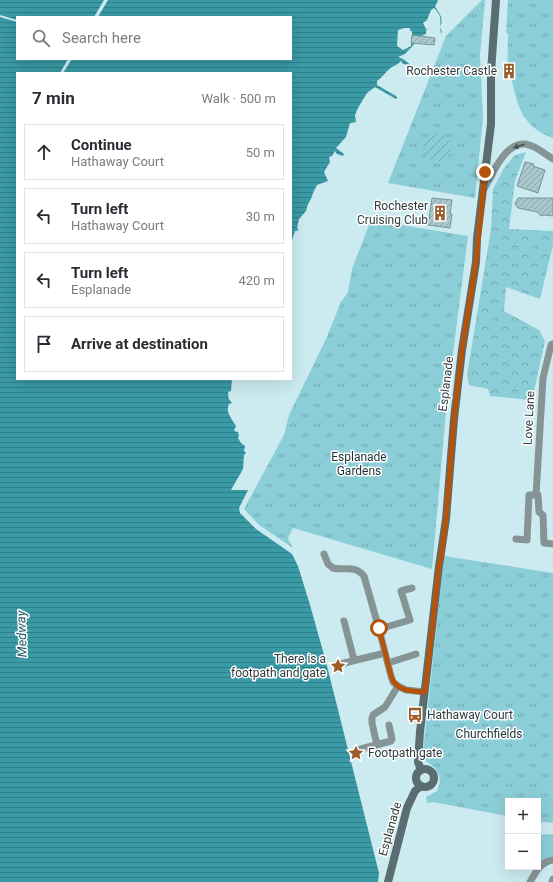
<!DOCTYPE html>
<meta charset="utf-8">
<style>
body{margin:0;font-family:Roboto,sans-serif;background:#f7f7f7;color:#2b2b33}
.controls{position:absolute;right:12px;bottom:12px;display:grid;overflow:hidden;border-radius:0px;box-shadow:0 4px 16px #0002}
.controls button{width:36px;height:36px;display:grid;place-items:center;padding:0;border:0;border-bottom:1px solid #e1e1e2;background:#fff;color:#2b2b33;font:20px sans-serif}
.stop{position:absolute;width:12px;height:12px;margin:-9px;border:3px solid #b45309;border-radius:50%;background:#fff}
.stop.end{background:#b45309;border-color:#fff;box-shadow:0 1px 4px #0008}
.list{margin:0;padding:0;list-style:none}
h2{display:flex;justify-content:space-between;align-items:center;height:52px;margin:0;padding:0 16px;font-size:17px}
h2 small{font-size:13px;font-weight:400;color:#7c7c81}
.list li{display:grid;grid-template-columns:26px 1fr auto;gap:12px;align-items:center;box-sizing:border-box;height:56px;margin:0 8px 8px;padding:0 8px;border:1px solid #e1e1e2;border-radius:0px}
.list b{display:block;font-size:15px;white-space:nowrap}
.list p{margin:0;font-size:13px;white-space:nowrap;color:#7c7c81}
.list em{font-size:13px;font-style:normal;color:#7c7c81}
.icon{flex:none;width:22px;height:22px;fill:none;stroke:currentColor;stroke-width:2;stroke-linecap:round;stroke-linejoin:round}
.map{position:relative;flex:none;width:553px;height:882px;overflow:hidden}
.search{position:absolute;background:#fff;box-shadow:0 4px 16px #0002;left:16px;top:16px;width:276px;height:44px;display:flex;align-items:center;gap:10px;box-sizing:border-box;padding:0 14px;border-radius:0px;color:#7c7c81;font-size:15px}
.panel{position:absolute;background:#fff;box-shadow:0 4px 16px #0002;left:16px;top:72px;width:276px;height:308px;border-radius:0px}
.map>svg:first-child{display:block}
</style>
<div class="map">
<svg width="553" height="882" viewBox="0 0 553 882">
<defs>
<pattern id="forest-crowns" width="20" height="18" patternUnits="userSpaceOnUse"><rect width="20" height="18" fill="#8bced8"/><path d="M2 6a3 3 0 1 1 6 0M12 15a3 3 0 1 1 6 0" fill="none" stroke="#72a8b0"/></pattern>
<pattern id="park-tufts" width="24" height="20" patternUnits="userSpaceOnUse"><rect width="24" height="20" fill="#8bced8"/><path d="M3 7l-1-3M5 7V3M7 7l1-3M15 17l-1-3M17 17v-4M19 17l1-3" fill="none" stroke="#72a8b0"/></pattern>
<pattern id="garden-furrows" width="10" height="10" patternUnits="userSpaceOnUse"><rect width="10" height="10" fill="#8bced8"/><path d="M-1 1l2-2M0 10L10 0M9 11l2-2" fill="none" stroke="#72a8b0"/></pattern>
<pattern id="water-rules" width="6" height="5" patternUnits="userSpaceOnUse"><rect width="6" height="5" fill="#3a9aa6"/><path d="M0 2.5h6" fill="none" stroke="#317f88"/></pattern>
<pattern id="building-hatch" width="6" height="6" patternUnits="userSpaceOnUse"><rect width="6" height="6" fill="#a9c8cd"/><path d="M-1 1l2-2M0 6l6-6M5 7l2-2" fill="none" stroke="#8aa4a8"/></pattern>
</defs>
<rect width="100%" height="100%" fill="#cbebf0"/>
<path fill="#8bced8" d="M553,834V860L538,861V835Z"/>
<path fill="url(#forest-crowns)" d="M526,152L515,181L509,229L553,231V245L540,299L506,287L504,311L539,330L545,341L532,400L490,396L488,389L469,385L467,375L491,229L493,189L504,168L515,155Z"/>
<g fill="url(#park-tufts)">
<path d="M482,0H485L480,55L483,118L475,198L388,183L446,36Z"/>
<path d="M508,0H553V138C527,129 518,111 513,85C511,79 509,73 508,67C507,56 508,44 508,33H506Z"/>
<path d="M371,220L468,236L447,401L432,569L293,528L288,538L293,548L259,525L244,509L284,435L289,415L326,339L341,302L348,292L352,269Z"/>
<path d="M444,556L553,573V823L538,821V801H508V816L433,802L427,803L426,797L437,791L440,783L439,775L435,768L426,761L423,752Z"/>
</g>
<circle fill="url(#garden-furrows)" cx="437" cy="147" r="14"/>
<g fill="url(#water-rules)">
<path d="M0,0H104L94,17H17V20L0,15Z"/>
<path d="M108,0H438L435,7C440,14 444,19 440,27L442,32L441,33C438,22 445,19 434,8L431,10L427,20L423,23L426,29H428L426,30V34L423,35L405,54L398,57L403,59L416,69L410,65L403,64L401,61C398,64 396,65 392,67C386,71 384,76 377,81V85L396,96L397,98L396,99L375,87L367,93L358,108L355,115L356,122L350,123L346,137L336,148L344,154L343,156L337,154L335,151L332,156L329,157L330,162L324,172L328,181L317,185L313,193L311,199L308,204L306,211L299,219L297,228L299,230L295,231L291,243V73H63L72,59H291V17H98Z"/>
<path d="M0,17L17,22V59H68L60,73H17V379H232L231,391L228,392C229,398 227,397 232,403L229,404C225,412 232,419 236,426L234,431L238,432L239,436L238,438L241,443L245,446L244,451L246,453L244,455L243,469L231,490H248L239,508L240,513L256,529L292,554L298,566L310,605L326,662L379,873L378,882H0Z"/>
</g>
<path fill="#cbebf0" d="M404,28H410V31H412V35L425,37L418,44L411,43V46L403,50L397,46L398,30Z"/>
<g fill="url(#building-hatch)" stroke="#769599">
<path d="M412,35L435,38L434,45L411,43Z"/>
<path d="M525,162L534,164L533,166L545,170L538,193L517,186Z"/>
<path d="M432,198L452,200L450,214H452L450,228L428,225Z"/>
<path d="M518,198H553V216L545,215L541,216L537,212L518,208L515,204Z"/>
</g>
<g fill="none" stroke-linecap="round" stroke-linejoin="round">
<g stroke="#879496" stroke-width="7">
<path d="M484,189C492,175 505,142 525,144C535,145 545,154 553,159"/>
<path d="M536,495H538L539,512L543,515L544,543L553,544"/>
<path d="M516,539L527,540L529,495H536L543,378L551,345L553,344"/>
<path d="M324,554L328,564L333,568C344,571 355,564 364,576L379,629L391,676L393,682L398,686"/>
<path d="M344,621L354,660"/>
<path d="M379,629L410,620L401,591L412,588"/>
<path d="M388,663L416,654"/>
<path d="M336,665L385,653"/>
<path d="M377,745L372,723V718L373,715L385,707L398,686L406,690L425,692"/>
<path d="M357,750L391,741L392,739L389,725"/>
<path d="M530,882C536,872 540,862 553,860"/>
<path d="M552,882L553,879"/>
</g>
<g stroke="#5a6d70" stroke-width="8">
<circle cx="425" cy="778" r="9"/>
<path d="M421,770L418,762L420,732L439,566L446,519L454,419L462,350L476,262L477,238L491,124V72L496,0"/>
<path d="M388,882L407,808L415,791L421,786"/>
</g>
</g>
<defs><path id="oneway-solid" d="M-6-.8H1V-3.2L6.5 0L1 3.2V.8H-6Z"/></defs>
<use fill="#445153" href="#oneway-solid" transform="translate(519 146) rotate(162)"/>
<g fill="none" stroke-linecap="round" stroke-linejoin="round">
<path stroke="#b45309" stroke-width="5" d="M379,628L391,676C396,692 412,691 425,692L439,566L441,558L446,519L454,419L462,350L476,262L485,172"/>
</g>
<defs>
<g id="building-bare" transform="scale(1.2)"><path d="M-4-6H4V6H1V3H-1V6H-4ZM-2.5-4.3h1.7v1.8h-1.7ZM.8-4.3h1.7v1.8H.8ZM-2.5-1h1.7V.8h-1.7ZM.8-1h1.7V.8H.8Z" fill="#9d5c27" stroke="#fff" stroke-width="2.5" paint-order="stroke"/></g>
<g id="sight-bare" transform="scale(1.2)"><path d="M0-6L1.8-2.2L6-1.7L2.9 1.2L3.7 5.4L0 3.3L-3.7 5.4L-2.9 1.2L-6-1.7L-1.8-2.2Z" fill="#9d5c27" stroke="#fff" stroke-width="2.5" paint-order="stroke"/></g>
<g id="bus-bare" transform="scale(1.2)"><path d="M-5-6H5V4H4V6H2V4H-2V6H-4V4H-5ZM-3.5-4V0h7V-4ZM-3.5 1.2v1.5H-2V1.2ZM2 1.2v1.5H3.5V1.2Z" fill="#9d5c27" stroke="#fff" stroke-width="2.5" paint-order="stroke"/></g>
</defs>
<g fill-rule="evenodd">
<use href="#building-bare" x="509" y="71"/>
<use href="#building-bare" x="440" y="213"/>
<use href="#sight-bare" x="338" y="666"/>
<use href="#bus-bare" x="415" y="715"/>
<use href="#sight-bare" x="356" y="753"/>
</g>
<g text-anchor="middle" stroke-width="3" stroke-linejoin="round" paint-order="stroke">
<g font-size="12" fill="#2e3b3d" stroke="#fff" text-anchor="end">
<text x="497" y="75">Rochester Castle</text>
<text x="428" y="210">Rochester<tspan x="428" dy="14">Cruising Club</tspan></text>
<text x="326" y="663">There is a<tspan x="326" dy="14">footpath and gate</tspan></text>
<text x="427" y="719" text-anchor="start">Hathaway Court</text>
<text x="368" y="757" text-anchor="start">Footpath gate</text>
</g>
<g font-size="12" fill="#2e3b3d" stroke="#fff">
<text transform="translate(446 384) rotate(-83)" y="4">Esplanade</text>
<text transform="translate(529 418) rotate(-87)" y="4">Love Lane</text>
<text transform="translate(390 829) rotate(-74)" y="4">Esplanade</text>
</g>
<g font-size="12" fill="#1a3134" stroke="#fff">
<text x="359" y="461">Esplanade<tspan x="359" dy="14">Gardens</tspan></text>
<text x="489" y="738">Churchfields</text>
</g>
<g font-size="13" font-style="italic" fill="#255a61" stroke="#fff">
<text transform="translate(21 634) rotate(-92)" y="5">Medway</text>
</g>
</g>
</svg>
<div class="controls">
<button>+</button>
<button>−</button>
</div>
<div class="stop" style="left:379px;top:628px"></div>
<div class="stop end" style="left:485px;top:172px"></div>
<div class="search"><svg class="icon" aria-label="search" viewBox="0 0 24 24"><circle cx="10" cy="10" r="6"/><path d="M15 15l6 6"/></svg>Search here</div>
<section class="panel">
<h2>7 min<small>Walk · 500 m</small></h2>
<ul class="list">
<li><svg class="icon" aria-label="ahead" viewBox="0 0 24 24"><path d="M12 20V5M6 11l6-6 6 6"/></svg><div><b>Continue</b><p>Hathaway Court</p></div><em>50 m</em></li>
<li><svg class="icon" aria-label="left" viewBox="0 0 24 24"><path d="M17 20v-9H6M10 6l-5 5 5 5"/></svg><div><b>Turn left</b><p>Hathaway Court</p></div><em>30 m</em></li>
<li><svg class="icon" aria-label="left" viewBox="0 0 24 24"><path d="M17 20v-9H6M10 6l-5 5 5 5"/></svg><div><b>Turn left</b><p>Esplanade</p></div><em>420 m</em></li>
<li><svg class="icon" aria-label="arrive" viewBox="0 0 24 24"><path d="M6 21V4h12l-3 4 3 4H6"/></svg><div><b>Arrive at destination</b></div></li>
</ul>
</section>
</div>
